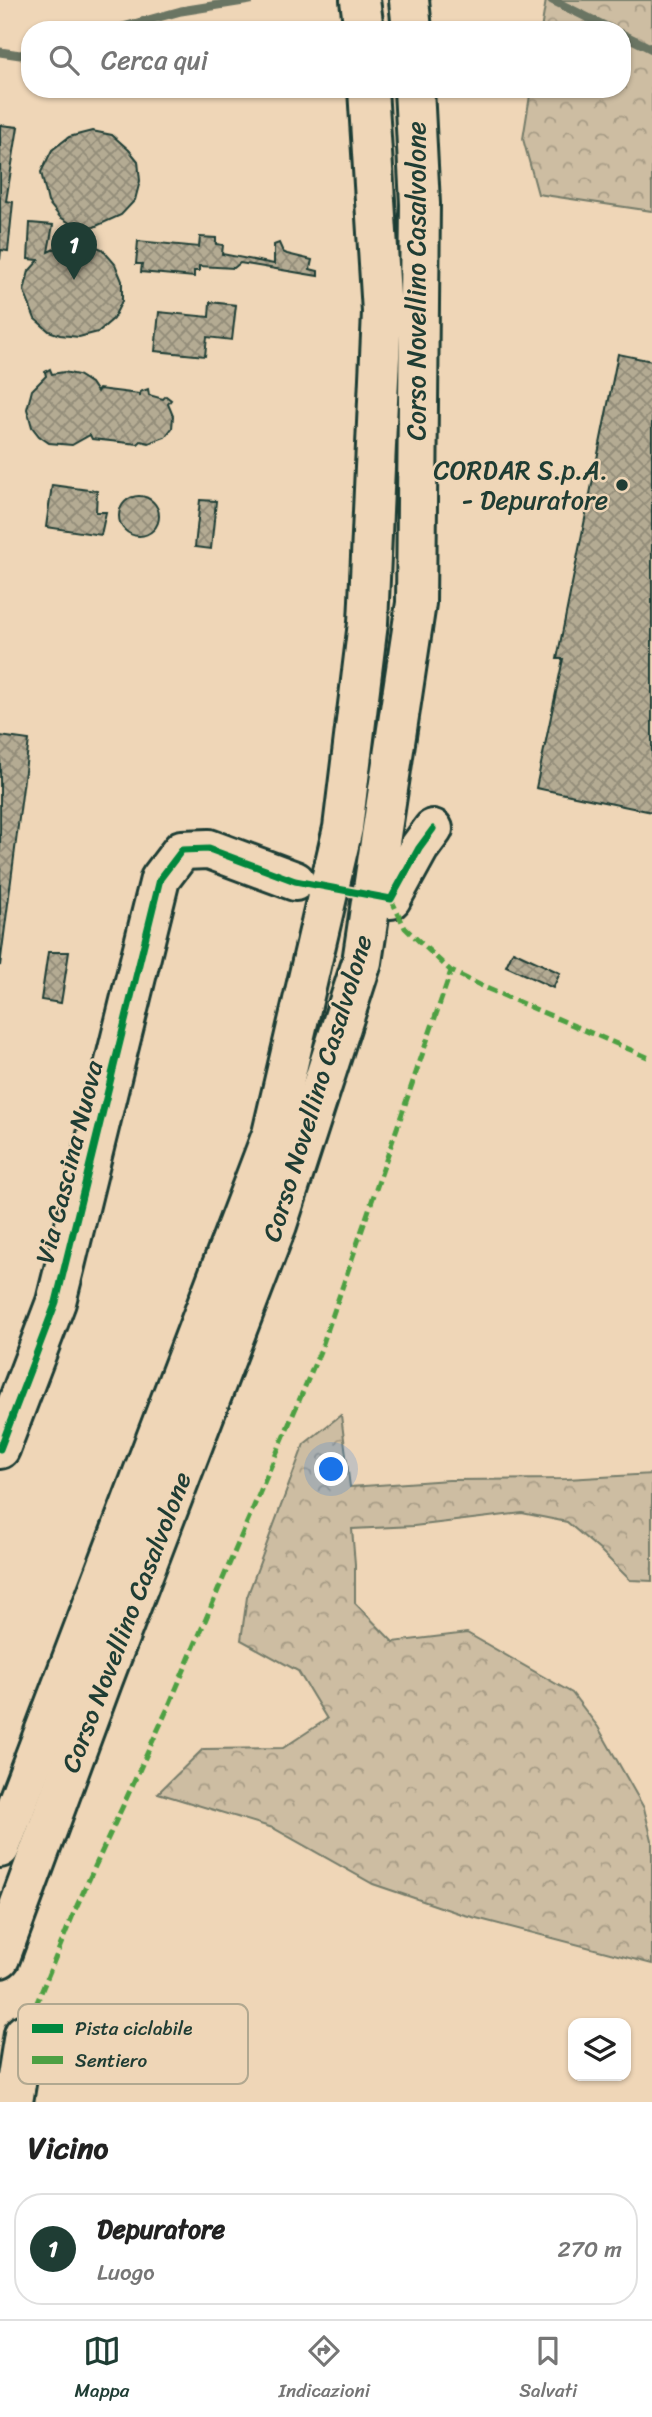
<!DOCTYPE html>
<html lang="it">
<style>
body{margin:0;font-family:Sriracha,sans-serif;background:#f6f6f6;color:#222}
.controls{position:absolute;right:21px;bottom:21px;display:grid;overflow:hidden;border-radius:14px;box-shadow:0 2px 5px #0004}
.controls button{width:63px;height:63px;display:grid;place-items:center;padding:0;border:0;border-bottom:2px solid #e0e0e0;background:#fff;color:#222;font:35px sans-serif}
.you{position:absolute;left:332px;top:1470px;width:24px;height:24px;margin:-18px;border:5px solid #fff;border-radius:50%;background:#1a73e8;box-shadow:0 0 0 10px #1a73e833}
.badge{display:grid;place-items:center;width:46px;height:46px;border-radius:50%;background:#1f3d34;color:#fff;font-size:23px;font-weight:700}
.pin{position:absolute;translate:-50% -58px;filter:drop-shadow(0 2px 4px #0008)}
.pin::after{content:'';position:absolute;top:37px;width:24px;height:21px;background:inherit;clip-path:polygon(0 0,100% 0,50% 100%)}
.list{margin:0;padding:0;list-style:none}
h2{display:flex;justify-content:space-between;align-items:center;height:91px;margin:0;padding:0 28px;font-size:30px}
h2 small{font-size:23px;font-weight:400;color:#767676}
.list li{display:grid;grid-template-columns:46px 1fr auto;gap:21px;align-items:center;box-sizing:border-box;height:112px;margin:0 14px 14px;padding:0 14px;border:2px solid #e0e0e0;border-radius:28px}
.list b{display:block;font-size:26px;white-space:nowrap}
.list p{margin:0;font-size:23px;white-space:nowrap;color:#767676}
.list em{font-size:23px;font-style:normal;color:#767676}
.icon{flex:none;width:38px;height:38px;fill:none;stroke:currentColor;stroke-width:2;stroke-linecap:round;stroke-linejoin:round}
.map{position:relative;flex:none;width:652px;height:2102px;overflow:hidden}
.search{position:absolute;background:#fff;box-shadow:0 2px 5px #0004;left:21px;right:21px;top:21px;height:77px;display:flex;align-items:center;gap:18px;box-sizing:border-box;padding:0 24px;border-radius:28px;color:#767676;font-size:26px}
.sheet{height:217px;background:#fff}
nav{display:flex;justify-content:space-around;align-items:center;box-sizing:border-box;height:98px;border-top:2px solid #e0e0e0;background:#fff;font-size:19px;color:#767676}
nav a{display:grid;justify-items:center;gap:4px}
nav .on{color:#1f3d34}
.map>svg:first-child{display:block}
</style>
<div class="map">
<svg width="652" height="2102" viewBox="0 0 652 2102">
<defs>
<pattern id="forest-crowns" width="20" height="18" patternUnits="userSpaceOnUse" patternTransform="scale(1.75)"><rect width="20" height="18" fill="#cdbda2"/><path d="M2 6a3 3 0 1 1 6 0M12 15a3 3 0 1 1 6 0" fill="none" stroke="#a69b85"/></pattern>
<pattern id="building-cross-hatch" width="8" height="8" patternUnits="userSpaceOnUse" patternTransform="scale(1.75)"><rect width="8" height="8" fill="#b4ab93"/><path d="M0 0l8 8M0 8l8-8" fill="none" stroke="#928c79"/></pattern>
</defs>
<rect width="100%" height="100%" fill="#efd6b7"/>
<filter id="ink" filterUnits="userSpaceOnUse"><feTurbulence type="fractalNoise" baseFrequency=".0143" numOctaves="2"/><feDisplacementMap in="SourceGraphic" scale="14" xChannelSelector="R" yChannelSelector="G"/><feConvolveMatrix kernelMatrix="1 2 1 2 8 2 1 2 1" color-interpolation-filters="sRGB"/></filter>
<g filter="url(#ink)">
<g fill="url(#forest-crowns)" stroke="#767d6b" stroke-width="2">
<path d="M546,0H652V211L538,194L523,139L531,89H622V30H541Z"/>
<path d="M341,1415L350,1487L449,1480L567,1479L652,1474V1581L630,1580L602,1552L567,1522L522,1513L414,1526L352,1529L355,1564V1603L393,1642L467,1633L572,1693L598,1727L644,1808L652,1840V1964L461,1914L373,1884L273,1828L158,1793L203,1749L283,1748L327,1719L298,1671L241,1640L247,1597L304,1444Z"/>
</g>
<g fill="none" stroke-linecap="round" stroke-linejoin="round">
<g stroke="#6b7563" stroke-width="9">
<path d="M552,0L613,30"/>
<path d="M112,30L181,11L250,0"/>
<path d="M622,34L652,49"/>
<path d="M0,52L20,55L30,52"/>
</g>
</g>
<g fill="url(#building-cross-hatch)" stroke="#1f3d34" stroke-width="2">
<path d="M0,125L18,127L6,201L13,202L8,251L1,250L0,260Z"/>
<path d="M92,131L112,135L129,150L138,161L140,181L135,200L121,215L94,227L86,228L70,223L60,217L48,202L41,172L52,150L69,137Z"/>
<path d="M30,223L53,225L48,252L67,243L90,244L102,249L115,264L122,281V301L113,319L98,332L79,337L60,335L49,331L35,319L24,291L29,271L39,260L28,259Z"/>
<path d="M200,237L216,238V244L223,245L222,254L274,264V245L279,243L283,252L287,254L312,260L310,269L318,271V276L240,263L234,268L199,266V271H194V277L141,272L142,264H136L138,241L199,247Z"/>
<path d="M210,302L236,305L232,340L207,337L205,356L155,351L159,312L209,317Z"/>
<path d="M618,354L652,361V812L536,788L563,659H557Z"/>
<path d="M50,369L52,374L64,372L78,375L91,383L97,392L99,389L139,394L140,397V392L148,389L149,395L163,399L166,396L171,400L168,404L173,416L172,428L165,437L149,443L141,441L138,444L92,439L90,435L72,445L49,443L39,436L32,427L27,409L32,390L46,376L45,372Z"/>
<path d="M52,485L97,491L96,512H106L101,535L46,527Z"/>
<circle cx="139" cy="516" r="20"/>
<path d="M200,500L216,501L211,549L195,547Z"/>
<path d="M0,736L29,740L0,966Z"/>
<path d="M513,951L560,973L553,988L506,966Z"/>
<path d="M48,952H69L61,1003L41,1000Z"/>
</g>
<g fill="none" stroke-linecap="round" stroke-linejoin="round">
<g stroke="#1f3d34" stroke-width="44">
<g id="minor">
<path d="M391,899L419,848L433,829"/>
<path d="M0,1449L56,1302L160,879L182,850L209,849L295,881"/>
<path d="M13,2102L24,2034"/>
</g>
</g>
<g stroke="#1f3d34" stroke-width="44">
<g id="highway">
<path d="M360,0L364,30"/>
<path d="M409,0L412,30"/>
<path d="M0,1848L272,1134L343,828L368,623L382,312L368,89"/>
<path d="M0,1958L102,1682L277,1225L362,962L416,603L420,204L414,89"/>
</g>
</g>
<use href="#minor" stroke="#efd6b7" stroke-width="38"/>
<use href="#highway" stroke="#efd6b7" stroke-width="38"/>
<g stroke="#4da043" stroke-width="5" stroke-dasharray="10 5" stroke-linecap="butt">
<path d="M391,899L405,928L451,971L486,988L652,1059"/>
<path d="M24,2034L75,1910L167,1710L321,1349L451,971"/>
</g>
<g stroke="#efd6b7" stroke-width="11">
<path id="cycleway" d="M0,1449L56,1302L160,879L182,850L209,849L295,881L391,899L419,848L433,829"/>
</g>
<use href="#cycleway" stroke="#00873e" stroke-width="7"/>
</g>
</g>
<circle fill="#1f3d34" stroke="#efd6b7" stroke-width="2.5" cx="622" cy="485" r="7"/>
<g text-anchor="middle" stroke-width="5" stroke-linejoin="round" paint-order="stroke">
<g font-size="26" fill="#1f3d34" stroke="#efd6b7">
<text transform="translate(416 281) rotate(-90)" y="9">Corso Novellino Casalvolone</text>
<text transform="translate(317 1088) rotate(-73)" y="9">Corso Novellino Casalvolone</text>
<text transform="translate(69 1162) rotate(-76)" y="9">Via Cascina Nuova</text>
<text transform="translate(126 1622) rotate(-69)" y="9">Corso Novellino Casalvolone</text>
</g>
<g font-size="26" fill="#1f3d34" stroke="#efd6b7" text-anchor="end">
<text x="608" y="479">CORDAR S.p.A.<tspan x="608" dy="30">- Depuratore</tspan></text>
</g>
</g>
<rect x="18" y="2004" width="230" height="80" rx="10" fill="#efd6b7" stroke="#b1a890" stroke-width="2"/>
<rect x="32" y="2024" width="31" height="9" fill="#00873e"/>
<rect x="32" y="2056" width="31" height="8" fill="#4da043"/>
<g font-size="19" fill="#1f3d34">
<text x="75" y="2035">Pista ciclabile</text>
<text x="75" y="2067">Sentiero</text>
</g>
</svg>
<div class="controls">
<button><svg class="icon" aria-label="layers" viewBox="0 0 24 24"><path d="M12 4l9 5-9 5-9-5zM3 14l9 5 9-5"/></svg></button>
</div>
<div class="you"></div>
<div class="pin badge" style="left:74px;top:280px">1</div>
<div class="search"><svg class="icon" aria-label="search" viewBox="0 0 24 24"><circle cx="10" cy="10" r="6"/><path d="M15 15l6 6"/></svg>Cerca qui</div>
</div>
<section class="sheet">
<h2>Vicino<small></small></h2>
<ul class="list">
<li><span class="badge">1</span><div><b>Depuratore</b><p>Luogo</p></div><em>270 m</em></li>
</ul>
</section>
<nav>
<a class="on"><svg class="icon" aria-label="map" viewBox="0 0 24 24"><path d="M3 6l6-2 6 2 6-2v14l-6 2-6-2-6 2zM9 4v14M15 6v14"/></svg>Mappa</a>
<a><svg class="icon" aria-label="directions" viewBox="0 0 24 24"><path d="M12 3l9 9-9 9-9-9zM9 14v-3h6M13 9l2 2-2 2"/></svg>Indicazioni</a>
<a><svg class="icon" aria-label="saved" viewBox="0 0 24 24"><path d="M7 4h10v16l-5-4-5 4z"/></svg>Salvati</a>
</nav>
